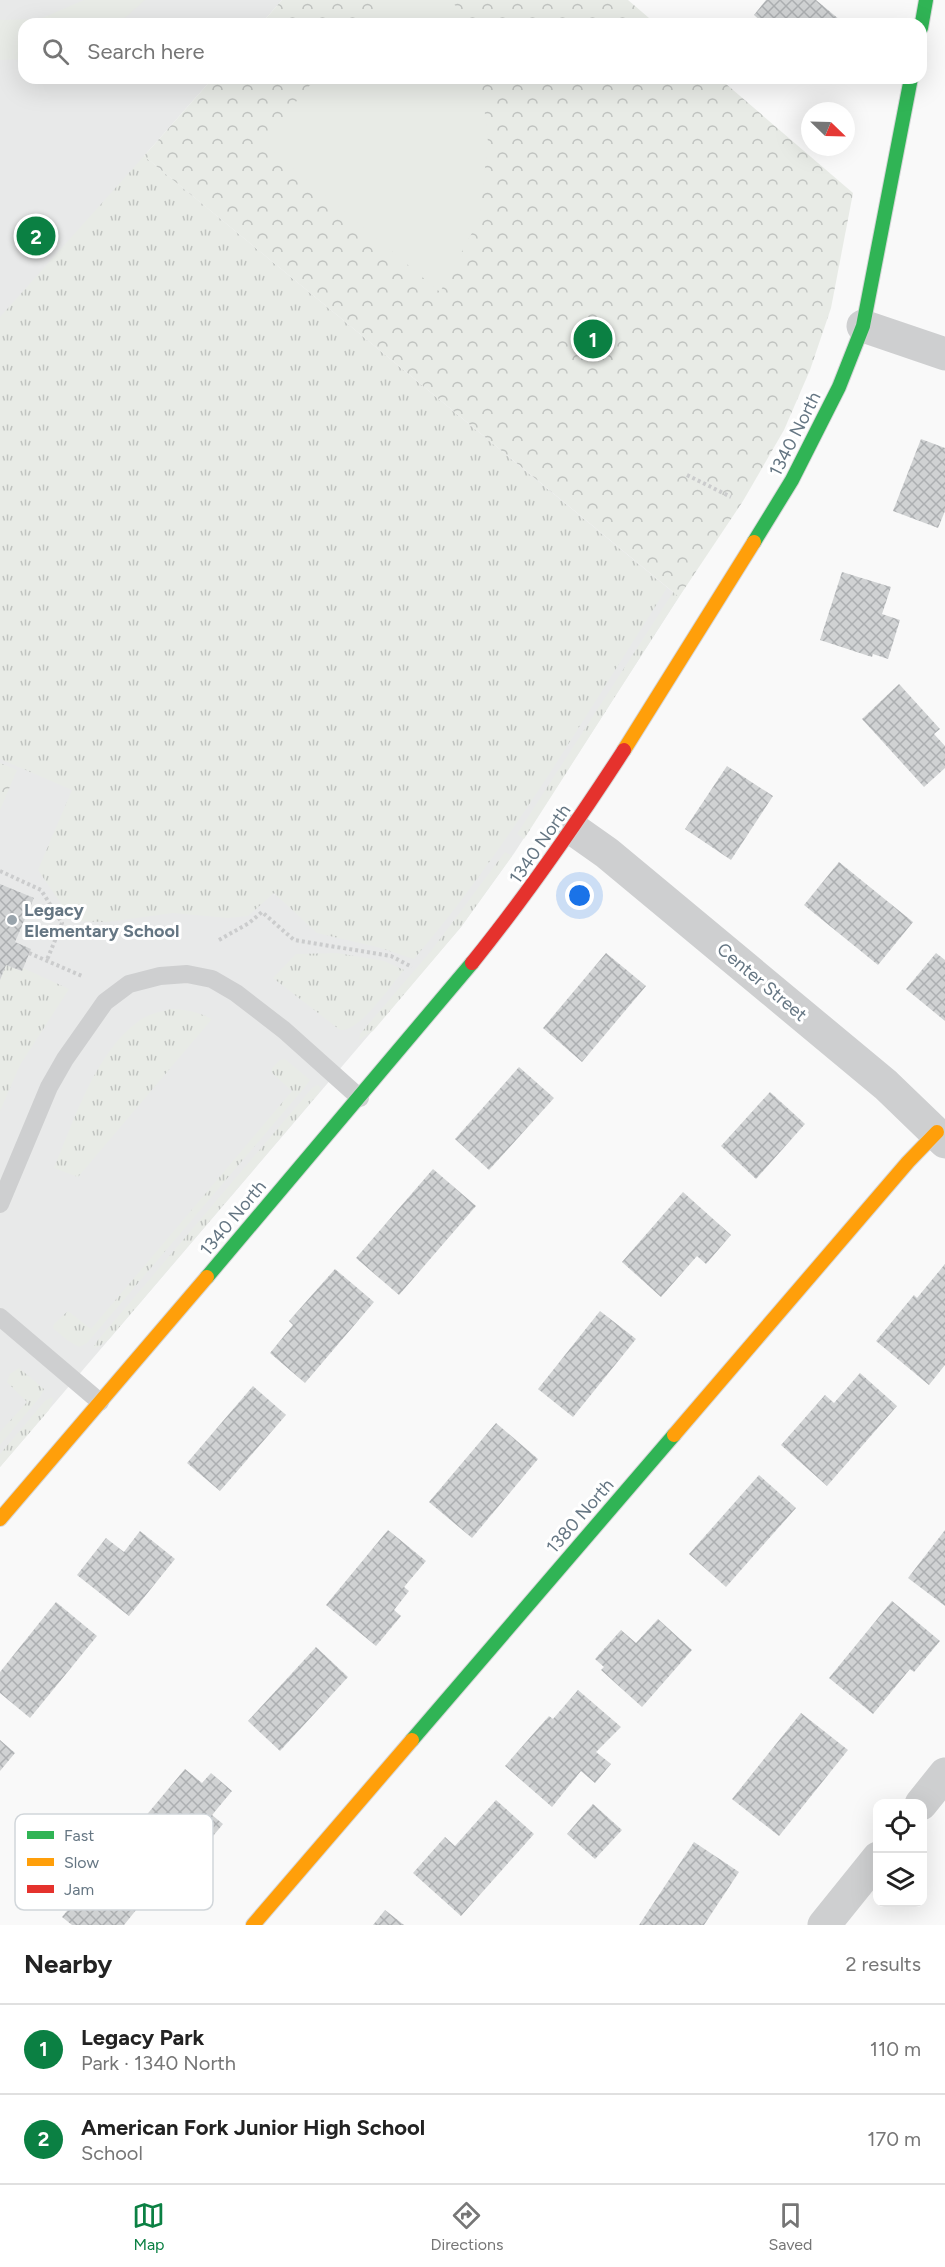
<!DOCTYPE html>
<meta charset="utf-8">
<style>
body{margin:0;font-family:Figtree,sans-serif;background:#f2f2f2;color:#222}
.controls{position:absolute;right:18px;bottom:18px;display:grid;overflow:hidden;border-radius:12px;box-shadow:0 6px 24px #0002}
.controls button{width:54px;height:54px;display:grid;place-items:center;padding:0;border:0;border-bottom:2px solid #e0e0e0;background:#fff;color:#222;font:30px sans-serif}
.compass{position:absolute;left:801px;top:102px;width:54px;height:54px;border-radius:50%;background:#fff;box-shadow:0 6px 24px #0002;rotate:113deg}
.you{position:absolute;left:580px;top:896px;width:21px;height:21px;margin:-15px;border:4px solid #fff;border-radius:50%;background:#1a73e8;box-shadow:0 0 0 9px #1a73e833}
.badge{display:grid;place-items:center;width:39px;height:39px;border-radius:50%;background:#0b8043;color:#fff;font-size:20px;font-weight:700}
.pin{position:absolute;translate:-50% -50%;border:3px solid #fff;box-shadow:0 2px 6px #0006}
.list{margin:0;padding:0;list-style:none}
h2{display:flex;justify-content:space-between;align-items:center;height:78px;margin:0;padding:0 24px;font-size:26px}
h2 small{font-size:20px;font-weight:400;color:#767676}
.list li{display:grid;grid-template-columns:39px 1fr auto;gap:18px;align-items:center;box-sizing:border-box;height:90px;padding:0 24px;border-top:2px solid #e0e0e0}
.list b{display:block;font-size:22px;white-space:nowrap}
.list p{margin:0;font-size:20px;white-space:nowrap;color:#767676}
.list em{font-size:20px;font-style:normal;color:#767676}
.icon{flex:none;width:33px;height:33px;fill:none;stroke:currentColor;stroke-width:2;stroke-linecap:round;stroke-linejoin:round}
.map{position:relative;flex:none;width:945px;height:1925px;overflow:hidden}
.search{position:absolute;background:#fff;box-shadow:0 6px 24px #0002;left:18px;right:18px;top:18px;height:66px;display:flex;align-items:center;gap:15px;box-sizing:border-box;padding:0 21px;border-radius:18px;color:#767676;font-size:22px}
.sheet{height:258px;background:#fff}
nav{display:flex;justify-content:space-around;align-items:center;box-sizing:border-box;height:84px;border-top:2px solid #e0e0e0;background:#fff;font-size:16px;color:#767676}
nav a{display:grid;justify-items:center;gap:3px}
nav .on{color:#0b8043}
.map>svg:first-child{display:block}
</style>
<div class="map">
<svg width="945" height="1925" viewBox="0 0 945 1925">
<defs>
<pattern id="grass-tufts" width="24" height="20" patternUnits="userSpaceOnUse" patternTransform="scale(1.5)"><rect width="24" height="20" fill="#e8ebe6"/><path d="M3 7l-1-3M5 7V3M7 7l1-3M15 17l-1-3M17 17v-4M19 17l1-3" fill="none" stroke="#c0c3c0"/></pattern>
<pattern id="park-crowns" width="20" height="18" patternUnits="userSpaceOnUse" patternTransform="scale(1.5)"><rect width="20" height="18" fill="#e8ebe6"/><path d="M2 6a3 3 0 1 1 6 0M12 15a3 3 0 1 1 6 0" fill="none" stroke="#c0c3c0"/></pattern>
<pattern id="building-cross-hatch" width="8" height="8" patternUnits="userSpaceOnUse" patternTransform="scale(1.5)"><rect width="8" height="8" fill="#d0d2d3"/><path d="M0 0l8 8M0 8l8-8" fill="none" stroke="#acafb1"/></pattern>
</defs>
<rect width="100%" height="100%" fill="#f9f9f9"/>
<path fill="#e8e9e9" d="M0,0H282L261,24H24V78H213L144,156L679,597L515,852L461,927L0,1467Z"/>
<g fill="url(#grass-tufts)">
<path d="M144,156L667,588C586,714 511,845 414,959L377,947L317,933L274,893L248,916L228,918L173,913L107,922L73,921L38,870L72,790L0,759V317Z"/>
<path d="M733,512L524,839L517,834L703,546Z"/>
<path d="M505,852L512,856L461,927L373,1031L359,1040L360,1034L431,951Z"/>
<path d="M337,953L384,961L404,970C391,985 359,1033 340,1030L273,978L296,954Z"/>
<path d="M6,965L21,971L23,968L69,989L20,1065L0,1111V980Z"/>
<path d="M170,1009C186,1009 198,1012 212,1019L78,1177L54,1168C74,1120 96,1051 140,1020C149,1014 159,1012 170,1009Z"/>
<path d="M285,1059L310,1080L305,1087L87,1343L79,1347L67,1340L53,1328L54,1324L68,1311L91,1329L292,1091L272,1073V1068L280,1060Z"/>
<path d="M318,1085L321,1088L318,1094L110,1338L100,1346L93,1348L98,1340L313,1087Z"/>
<path d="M19,1368L44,1389L40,1397L0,1445V1432L27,1402L7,1382L10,1374Z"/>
<path d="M52,1397L53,1400L49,1410L0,1467V1454L45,1401Z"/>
</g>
<g fill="url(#park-crowns)">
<path d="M282,0H628L656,24H261Z"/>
<path d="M213,78H719L853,193L831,308L810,370L784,430L743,501L679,597L144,156Z"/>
<path d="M0,763L17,770L0,810Z"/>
</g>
<g fill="#e8ebe6">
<path d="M84,0H145L118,24H24V59L0,60V20L40,19Z"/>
<path d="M383,0H449L457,7L464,24H362Z"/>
<path d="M316,78H481L488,142L479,220L440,292L262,142Z"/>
</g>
<g fill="url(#building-cross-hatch)">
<path d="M766,0H816L840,20L836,24H764L754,15Z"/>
<path d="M921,439L945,448V511L938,528L893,511Z"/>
<path d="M842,572L891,587L882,614L900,620L888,659L873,654L872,657L820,640Z"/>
<path d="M899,684L940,729L934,734L945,746V768L924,787L862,719Z"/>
<path d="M727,766L773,796L731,860L685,829Z"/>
<path d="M839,862L913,922L878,965L804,905Z"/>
<path d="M0,884L34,898L15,942L31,949L22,971L6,965L0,980Z"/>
<path d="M606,953L646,986L582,1062L543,1028Z"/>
<path d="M936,953L945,960V1021L906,989Z"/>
<path d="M519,1067L554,1098L489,1170L455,1139Z"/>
<path d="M770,1092L805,1124L756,1179L721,1146Z"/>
<path d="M433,1169L476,1206L399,1295L356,1258Z"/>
<path d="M683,1192L731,1235L706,1264L697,1256L661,1297L622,1262Z"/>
<path d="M945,1264V1365L929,1385L876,1341L914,1295L917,1298Z"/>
<path d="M335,1269L374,1302L305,1383L270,1353L293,1325L289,1321Z"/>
<path d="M600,1311L636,1339L573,1417L538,1389Z"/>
<path d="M860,1373L897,1406L827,1486L781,1445L825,1395L834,1403Z"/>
<path d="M253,1386L286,1415L220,1491L187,1463Z"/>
<path d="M496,1423L538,1459L472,1538L429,1502Z"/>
<path d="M759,1475L796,1508L726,1587L689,1554Z"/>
<path d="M388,1530L426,1561L404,1587L409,1591L394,1610L401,1616L376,1646L326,1605Z"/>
<path d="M945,1530V1606L908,1578Z"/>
<path d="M140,1531L175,1559L129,1616L77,1575L106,1538L124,1552Z"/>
<path d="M892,1601L940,1641L914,1672L910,1669L873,1714L829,1678Z"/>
<path d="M56,1602L97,1636L30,1718L0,1693V1672Z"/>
<path d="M658,1619L692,1650L642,1707L601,1670L604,1667L595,1659L621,1630L636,1643Z"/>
<path d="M316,1647L348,1677L280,1751L248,1721Z"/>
<path d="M578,1690L621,1727L596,1752L611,1764L595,1783L581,1771L552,1807L505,1766L549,1716L553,1719Z"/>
<path d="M801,1713L848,1750L779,1836L732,1799Z"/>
<path d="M0,1740L15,1753L0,1771Z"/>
<path d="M185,1769L202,1783L211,1773L232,1791L212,1815L223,1824L194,1859L144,1818Z"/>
<path d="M496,1800L534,1834L461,1916L413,1873L445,1837L455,1846Z"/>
<path d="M593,1804L622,1830L595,1859L567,1834Z"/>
<path d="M694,1842L739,1872L704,1925H639Z"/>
<path d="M108,1861L149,1894L124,1925H72L62,1917Z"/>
<path d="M385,1910L404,1925H373Z"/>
</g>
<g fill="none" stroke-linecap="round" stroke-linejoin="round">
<g stroke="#d5d6d7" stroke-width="16">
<g id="fast">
<path d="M921,28L926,0"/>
<path d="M754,542L792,480L839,387L863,326L911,78"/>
<path d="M207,1277L472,963"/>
<path d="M412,1740L674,1435"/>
</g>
</g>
<g stroke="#d5d6d7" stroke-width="16">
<g id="slow">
<path d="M624,750L754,542"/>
<path d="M674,1435L908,1162L937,1132"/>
<path d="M0,1519L207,1277"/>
<path d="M253,1925L412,1740"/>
</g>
</g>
<g stroke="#d5d6d7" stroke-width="16">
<path id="jam" d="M472,963C527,895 576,824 624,750"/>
</g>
<g stroke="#cbcccd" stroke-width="4" stroke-dasharray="3 3" stroke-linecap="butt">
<path d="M687,475L731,497"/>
<path d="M0,871L41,890L62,923L47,960"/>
<path d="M219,940L249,923L262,912L294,940L391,956L412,967"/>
<path d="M29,953L82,976"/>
</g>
<g stroke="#cecfd0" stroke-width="18">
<path d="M0,1204L49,1087L65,1059L105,1002L129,984L160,976L187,974L212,979L236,993L284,1030L360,1098"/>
<path d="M0,1317L100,1402"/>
</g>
<g stroke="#cecfd0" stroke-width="33">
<path d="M863,326L945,354"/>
<path d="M573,829L607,853L886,1085L945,1142"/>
<path d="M921,1804L945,1774"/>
<path d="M824,1925L878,1858"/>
</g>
<use href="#fast" stroke="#30b455" stroke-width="14"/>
<use href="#slow" stroke="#ff9f0a" stroke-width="14"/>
<use href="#jam" stroke="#e5322d" stroke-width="14"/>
</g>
<circle fill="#99a4ac" stroke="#fff" stroke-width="2" cx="12" cy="920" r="6"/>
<g text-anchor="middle" stroke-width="6" stroke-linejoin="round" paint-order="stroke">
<g font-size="18" fill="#657683" stroke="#fff">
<text transform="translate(795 434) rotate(-63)" y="6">1340 North</text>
<text transform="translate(540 844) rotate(-55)" y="6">1340 North</text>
<text transform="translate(762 982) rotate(40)" y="6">Center Street</text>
<text transform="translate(233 1218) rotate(-50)" y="6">1340 North</text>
<text transform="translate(580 1516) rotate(-49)" y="6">1380 North</text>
</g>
<g font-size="18" font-weight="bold" fill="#657683" stroke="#fff" text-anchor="start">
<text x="24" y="916">Legacy<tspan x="24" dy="21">Elementary School</tspan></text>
</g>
</g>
<rect x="15" y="1814" width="198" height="96" rx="9" fill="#fff" stroke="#d1d6da" stroke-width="1.5"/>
<rect x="27" y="1831" width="27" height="8" fill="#30b455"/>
<rect x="27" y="1858" width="27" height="8" fill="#ff9f0a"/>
<rect x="27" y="1885" width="27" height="8" fill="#e5322d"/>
<g font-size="16" fill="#657683">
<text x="64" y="1841">Fast</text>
<text x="64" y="1868">Slow</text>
<text x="64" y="1895">Jam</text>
</g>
</svg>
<div class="controls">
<button><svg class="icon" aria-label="locate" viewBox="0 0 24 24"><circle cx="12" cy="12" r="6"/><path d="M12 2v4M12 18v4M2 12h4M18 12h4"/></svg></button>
<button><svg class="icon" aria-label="layers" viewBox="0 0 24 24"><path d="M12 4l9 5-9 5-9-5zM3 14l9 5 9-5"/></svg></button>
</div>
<svg class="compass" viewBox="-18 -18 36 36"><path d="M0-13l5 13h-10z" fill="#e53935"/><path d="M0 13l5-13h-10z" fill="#767676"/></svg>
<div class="you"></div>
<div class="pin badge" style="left:593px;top:339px">1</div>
<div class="pin badge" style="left:36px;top:236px">2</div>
<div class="search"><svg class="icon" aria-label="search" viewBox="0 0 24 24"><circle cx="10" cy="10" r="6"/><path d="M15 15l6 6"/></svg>Search here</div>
</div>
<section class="sheet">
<h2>Nearby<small>2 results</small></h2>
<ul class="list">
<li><span class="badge">1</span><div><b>Legacy Park</b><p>Park · 1340 North</p></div><em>110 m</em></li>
<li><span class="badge">2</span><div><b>American Fork Junior High School</b><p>School</p></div><em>170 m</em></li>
</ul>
</section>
<nav>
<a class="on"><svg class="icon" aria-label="map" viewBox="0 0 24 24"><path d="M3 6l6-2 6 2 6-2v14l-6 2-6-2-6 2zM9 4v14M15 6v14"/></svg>Map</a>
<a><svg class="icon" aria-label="directions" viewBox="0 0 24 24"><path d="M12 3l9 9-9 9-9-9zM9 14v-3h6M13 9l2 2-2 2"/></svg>Directions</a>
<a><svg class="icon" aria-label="saved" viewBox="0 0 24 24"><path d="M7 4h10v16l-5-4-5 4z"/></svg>Saved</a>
</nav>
